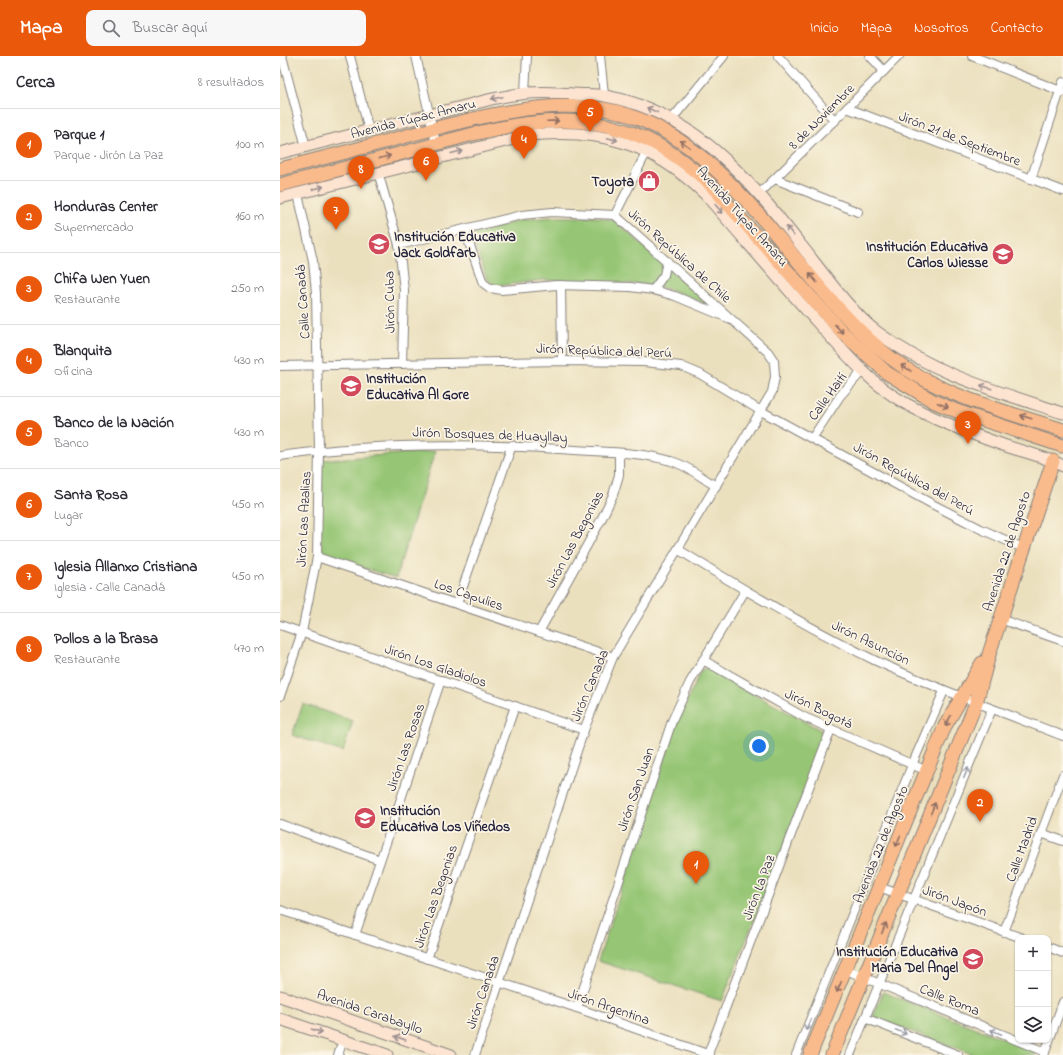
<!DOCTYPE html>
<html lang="es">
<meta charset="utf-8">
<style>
body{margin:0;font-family:"Indie Flower",sans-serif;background:#f7f7f7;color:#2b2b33}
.controls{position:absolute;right:12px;bottom:12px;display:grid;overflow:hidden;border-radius:8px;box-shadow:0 1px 3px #0004}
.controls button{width:36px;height:36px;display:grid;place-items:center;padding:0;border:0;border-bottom:1px solid #e1e1e2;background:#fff;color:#2b2b33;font:20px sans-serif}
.you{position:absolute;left:479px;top:690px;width:14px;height:14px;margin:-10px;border:3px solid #fff;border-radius:50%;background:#1a73e8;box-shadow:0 0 0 6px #1a73e833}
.badge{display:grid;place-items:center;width:26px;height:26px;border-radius:50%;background:#ea580c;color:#fff;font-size:13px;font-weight:700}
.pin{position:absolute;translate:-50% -33px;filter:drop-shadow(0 1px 2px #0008)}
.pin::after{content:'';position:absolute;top:21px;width:14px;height:12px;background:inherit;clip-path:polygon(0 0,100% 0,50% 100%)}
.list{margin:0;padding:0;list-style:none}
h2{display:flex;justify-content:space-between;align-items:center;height:52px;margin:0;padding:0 16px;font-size:17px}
h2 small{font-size:13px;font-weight:400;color:#7c7c81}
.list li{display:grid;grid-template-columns:26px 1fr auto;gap:12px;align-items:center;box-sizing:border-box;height:72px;padding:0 16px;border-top:1px solid #e1e1e2}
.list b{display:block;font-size:15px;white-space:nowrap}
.list p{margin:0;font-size:13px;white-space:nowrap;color:#7c7c81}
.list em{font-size:13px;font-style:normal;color:#7c7c81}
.icon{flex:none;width:22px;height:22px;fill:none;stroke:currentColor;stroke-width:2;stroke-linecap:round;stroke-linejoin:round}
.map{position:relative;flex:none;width:783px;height:999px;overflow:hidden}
header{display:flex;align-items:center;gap:24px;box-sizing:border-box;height:56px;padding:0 20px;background:#ea580c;color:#fff}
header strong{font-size:19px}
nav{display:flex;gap:22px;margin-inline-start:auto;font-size:14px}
.search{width:280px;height:36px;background:#f7f7f7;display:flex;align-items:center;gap:10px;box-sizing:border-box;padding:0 14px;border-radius:8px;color:#7c7c81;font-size:15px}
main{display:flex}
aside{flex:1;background:#fff}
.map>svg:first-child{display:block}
</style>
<header>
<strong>Mapa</strong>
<div class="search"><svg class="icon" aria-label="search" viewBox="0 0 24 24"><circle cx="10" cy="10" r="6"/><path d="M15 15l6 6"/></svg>Buscar aquí</div>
<nav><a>Inicio</a><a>Mapa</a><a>Nosotros</a><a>Contacto</a></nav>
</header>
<main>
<aside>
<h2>Cerca<small>8 resultados</small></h2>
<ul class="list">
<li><span class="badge">1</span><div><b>Parque 1</b><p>Parque · Jirón La Paz</p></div><em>100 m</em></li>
<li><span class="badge">2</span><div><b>Honduras Center</b><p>Supermercado</p></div><em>160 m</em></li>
<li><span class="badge">3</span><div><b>Chifa Wen Yuen</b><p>Restaurante</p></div><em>250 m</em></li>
<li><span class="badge">4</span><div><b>Blanquita</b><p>Oficina</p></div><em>430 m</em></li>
<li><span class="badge">5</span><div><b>Banco de la Nación</b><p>Banco</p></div><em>430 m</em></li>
<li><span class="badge">6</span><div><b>Santa Rosa</b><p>Lugar</p></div><em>450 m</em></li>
<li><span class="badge">7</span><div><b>Iglesia Allanxo Cristiana</b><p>Iglesia · Calle Canadá</p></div><em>450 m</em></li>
<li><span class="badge">8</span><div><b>Pollos a la Brasa</b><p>Restaurante</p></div><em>470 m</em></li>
</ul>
</aside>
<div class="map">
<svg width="783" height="999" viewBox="0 0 783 999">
<rect width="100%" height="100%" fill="#fcf5e5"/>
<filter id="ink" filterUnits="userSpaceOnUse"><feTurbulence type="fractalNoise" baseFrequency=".025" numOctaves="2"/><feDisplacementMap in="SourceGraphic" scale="8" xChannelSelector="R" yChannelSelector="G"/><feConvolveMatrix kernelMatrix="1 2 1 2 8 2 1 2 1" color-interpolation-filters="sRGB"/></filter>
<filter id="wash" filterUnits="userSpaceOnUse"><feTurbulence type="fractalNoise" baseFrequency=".012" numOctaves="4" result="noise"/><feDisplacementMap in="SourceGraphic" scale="16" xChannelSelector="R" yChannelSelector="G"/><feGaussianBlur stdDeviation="0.9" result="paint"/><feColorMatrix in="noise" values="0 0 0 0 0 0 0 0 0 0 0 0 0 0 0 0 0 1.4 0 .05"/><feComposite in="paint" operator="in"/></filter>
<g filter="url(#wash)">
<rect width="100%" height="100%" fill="#ebe0be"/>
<g fill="#96c675" stroke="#5c7458">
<path d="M272,161H316L334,164L433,251L397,236L374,229L263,224L224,229L213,228L207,223L191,179L240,164Z"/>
<path d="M155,395L116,522L39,498L42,404Z"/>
<path d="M426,612L544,676L546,683L442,945L318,905L397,667L421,614Z"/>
<path d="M23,648L73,665L63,696L12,679Z"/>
<path d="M603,936L757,996L756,999H695L593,961Z"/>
</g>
</g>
<g filter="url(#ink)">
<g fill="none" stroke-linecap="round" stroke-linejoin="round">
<g stroke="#86817c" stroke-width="10">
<g id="minor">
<path d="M2,0L26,91"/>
<path d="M70,0L89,75"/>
<path d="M136,0L156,88"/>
<path d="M320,0L324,39"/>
<path d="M498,0L555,65"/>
<path d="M590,0L604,15"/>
<path d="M692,0L783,36"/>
<path d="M245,36L247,0"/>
<path d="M567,52L783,135"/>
<path d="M392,63L444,0"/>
<path d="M98,116L119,189L124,234L122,308"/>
<path d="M495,123L578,156"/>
<path d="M751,123L783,26"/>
<path d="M480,137L567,52L619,0"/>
<path d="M335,159L366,97"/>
<path d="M185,175L203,227L210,232L222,234L276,229L350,231L373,234L395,240L448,262"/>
<path d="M119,189L242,159L272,156L335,159L488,296L494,305L495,321L492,336L333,601L304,674L195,999"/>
<path d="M281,229L282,305"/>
<path d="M373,234L384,219L387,205"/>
<path d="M0,310L282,305L364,306L401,310L420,318L481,355L652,448L701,473L745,493"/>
<path d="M533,381L560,340L583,314"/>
<path d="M0,400C97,386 197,387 295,394C327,396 360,396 391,405C407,409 422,422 436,430"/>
<path d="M399,494C462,533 527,571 594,604C656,633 720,655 783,680"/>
<path d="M37,501L333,601"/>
<path d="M177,548L232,389"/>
<path d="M720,563L783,585"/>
<path d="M0,569L304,674"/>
<path d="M259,576L321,464L333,439L339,419V397"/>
<path d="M423,604L524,661L647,715"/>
<path d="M0,640L22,576L37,501L39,394L36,237L33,205L18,138"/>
<path d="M0,768L100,804"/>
<path d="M761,777L783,785"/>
<path d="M599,831L742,882"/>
<path d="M0,854L297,952L430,999"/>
<path d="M724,876L783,719"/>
<path d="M75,879L161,624"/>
<path d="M768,891L783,897"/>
<path d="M147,903L235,650"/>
<path d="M566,914L765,996"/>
<path d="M297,952L392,665L410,626L465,535"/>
<path d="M585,962L678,999"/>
<path d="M428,998L551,673"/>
<path d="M58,999L63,984"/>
<path d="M516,999L632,709L664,635"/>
<path d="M570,999L712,653"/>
<path d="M764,999L783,946"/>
</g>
</g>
<g stroke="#86817c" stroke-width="13">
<g id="secondary">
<path d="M0,97L212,43C244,36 262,35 294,38C304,39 315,38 325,40C412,55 468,122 520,188C541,214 571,257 597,276C653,318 719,336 783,357"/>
<path d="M0,142L249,79C322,72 372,87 425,138C463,181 500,225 539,268C564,296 590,327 623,346C654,364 689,377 723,389C743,396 764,400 783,410"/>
<path d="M0,940L171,999"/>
<path d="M0,963L107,999"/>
</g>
</g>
<g stroke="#86817c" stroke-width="15">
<g id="primary">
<path d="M530,999L665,670L702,607"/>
<path d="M552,999L696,647L710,595L773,405"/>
</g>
</g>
<g stroke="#86817c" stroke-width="15">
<g id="trunk">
<path d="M0,113C47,101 94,89 141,76C196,62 250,47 307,51C442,59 513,228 611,302C660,340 725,355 783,374"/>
<path d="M0,129C46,117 92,105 138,93C203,75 277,52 343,74C376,84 403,104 428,126L562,276L607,317L653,345L679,356L783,390"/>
</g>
</g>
<use href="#minor" stroke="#fff" stroke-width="8"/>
<use href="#secondary" stroke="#fde4d1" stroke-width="11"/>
<use href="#primary" stroke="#fabb8c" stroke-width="13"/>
<use href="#trunk" stroke="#fabb8c" stroke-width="13"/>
</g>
<defs><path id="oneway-shaft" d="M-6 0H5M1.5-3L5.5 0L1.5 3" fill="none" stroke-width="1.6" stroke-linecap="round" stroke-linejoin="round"/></defs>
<g stroke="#9a8d8e">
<use href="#oneway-shaft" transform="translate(217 42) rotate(168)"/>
<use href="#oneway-shaft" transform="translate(372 54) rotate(-155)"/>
<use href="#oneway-shaft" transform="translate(332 83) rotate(14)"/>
<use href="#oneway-shaft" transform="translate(177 96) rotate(-14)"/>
<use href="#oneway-shaft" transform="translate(38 132) rotate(-15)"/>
<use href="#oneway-shaft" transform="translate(439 153) rotate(49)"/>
<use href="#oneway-shaft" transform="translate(510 175) rotate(-129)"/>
<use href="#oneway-shaft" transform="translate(706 331) rotate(-162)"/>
<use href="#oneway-shaft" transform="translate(37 975) rotate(19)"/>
<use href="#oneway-shaft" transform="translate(120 982) rotate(-161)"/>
</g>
<g stroke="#8e6e64">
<use href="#oneway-shaft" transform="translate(273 65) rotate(-2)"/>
<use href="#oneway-shaft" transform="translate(405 88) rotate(-145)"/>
<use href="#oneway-shaft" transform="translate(105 101) rotate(-15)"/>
<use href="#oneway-shaft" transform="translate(533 222) rotate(-131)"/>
<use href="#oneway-shaft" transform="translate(559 273) rotate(47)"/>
<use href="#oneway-shaft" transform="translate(626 312) rotate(-148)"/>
<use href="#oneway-shaft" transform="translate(663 349) rotate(23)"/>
<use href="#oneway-shaft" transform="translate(746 361) rotate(-162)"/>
<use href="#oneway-shaft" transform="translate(668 665) rotate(118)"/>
<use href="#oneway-shaft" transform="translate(653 752) rotate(-68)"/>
<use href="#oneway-shaft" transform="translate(618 785) rotate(112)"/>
<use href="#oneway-shaft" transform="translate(604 872) rotate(-67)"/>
<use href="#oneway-shaft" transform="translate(559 931) rotate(113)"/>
</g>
<g stroke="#9c9ca7">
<use href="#oneway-shaft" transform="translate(686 717) rotate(-67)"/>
<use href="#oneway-shaft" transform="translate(528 969) rotate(112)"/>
<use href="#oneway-shaft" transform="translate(621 976) rotate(22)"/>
<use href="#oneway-shaft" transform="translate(716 976) rotate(-158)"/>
</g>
</g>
<defs>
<g id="shop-disc" transform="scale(1.15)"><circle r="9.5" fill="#d1495b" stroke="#fcf5e5"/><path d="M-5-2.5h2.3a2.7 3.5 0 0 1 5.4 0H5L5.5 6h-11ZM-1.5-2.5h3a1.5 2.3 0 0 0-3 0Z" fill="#fff"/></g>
<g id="school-disc" transform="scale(1.15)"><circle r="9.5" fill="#d1495b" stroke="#fcf5e5"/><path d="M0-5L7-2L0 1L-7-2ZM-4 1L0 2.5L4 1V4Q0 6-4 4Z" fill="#fff"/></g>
</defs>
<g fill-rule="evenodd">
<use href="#shop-disc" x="369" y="125"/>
<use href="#school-disc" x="99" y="188"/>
<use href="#school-disc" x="723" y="198"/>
<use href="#school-disc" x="71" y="330"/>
<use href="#school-disc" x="85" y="762"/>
<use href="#school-disc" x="693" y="903"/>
</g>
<g text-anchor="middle" stroke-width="3.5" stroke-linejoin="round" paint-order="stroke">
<g font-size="14" fill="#22223b" stroke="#fcf5e5">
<text transform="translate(541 60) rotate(-45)" y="5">8 de Noviembre</text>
<text transform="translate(133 62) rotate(-14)" y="5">Avenida Túpac Amaru</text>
<text transform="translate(680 82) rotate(21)" y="5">Jirón 21 de Septiembre</text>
<text transform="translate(463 160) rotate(48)" y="5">Avenida Túpac Amaru</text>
<text transform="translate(400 199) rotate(42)" y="5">Jirón República de Chile</text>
<text transform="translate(22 246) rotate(-94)" y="5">Calle Canadá</text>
<text transform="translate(109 246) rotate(-91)" y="5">Jirón Cuba</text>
<text transform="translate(324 294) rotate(2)" y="5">Jirón República del Perú</text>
<text transform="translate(547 340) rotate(-54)" y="5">Calle Haití</text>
<text transform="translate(210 378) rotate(2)" y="5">Jirón Bosques de Huayllay</text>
<text transform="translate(634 422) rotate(29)" y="5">Jirón República del Perú</text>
<text transform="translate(23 463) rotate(-87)" y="5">Jirón Las Azalias</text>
<text transform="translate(294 483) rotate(-62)" y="5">Jirón Las Begonias</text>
<text transform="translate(726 495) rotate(-72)" y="5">Avenida 22 de Agosto</text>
<text transform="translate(189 538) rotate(19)" y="5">Los Capulies</text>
<text transform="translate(591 586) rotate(26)" y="5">Jirón Asunción</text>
<text transform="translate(156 609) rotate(19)" y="5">Jirón Los Gladiolos</text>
<text transform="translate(309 629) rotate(-67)" y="5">Jirón Canada</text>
<text transform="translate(539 652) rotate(26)" y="5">Jirón Bogotá</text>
<text transform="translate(125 691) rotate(-71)" y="5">Jirón Las Rosas</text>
<text transform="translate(355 733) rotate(-71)" y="5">Jirón San Juan</text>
<text transform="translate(600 788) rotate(-68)" y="5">Avenida 22 de Agosto</text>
<text transform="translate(741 793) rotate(-70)" y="5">Calle Madrid</text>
<text transform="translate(478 831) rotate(-69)" y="5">Jirón La Paz</text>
<text transform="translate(155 840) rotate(-71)" y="5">Jirón Las Begonias</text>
<text transform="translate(675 844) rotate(20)" y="5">Jirón Japón</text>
<text transform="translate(202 936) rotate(-71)" y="5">Jirón Canada</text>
<text transform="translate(670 943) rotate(22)" y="5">Calle Roma</text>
<text transform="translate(329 950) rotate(19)" y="5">Jirón Argentina</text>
<text transform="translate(90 955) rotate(19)" y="5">Avenida Carabayllo</text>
</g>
<g font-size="14" font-weight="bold" fill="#22223b" stroke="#fcf5e5" text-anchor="end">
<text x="354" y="130">Toyota</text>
<text x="114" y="185" text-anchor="start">Institución Educativa<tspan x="114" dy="16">Jack Goldfarb</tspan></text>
<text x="708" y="195">Institución Educativa<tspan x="708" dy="16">Carlos Wiesse</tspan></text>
<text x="86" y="327" text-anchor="start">Institución<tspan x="86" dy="16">Educativa Al Gore</tspan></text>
<text x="100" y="759" text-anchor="start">Institución<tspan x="100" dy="16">Educativa Los Viñedos</tspan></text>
<text x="678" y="900">Institución Educativa<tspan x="678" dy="16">Maria Del Angel</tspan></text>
</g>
</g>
</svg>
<div class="controls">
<button>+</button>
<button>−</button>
<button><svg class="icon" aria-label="layers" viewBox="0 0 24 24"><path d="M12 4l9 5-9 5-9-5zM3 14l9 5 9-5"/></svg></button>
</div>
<div class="you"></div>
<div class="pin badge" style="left:416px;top:828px">1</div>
<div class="pin badge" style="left:700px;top:766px">2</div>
<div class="pin badge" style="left:688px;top:388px">3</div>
<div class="pin badge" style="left:244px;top:103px">4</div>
<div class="pin badge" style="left:310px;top:76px">5</div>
<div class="pin badge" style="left:146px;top:125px">6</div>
<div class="pin badge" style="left:56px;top:174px">7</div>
<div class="pin badge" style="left:81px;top:133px">8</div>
</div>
</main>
